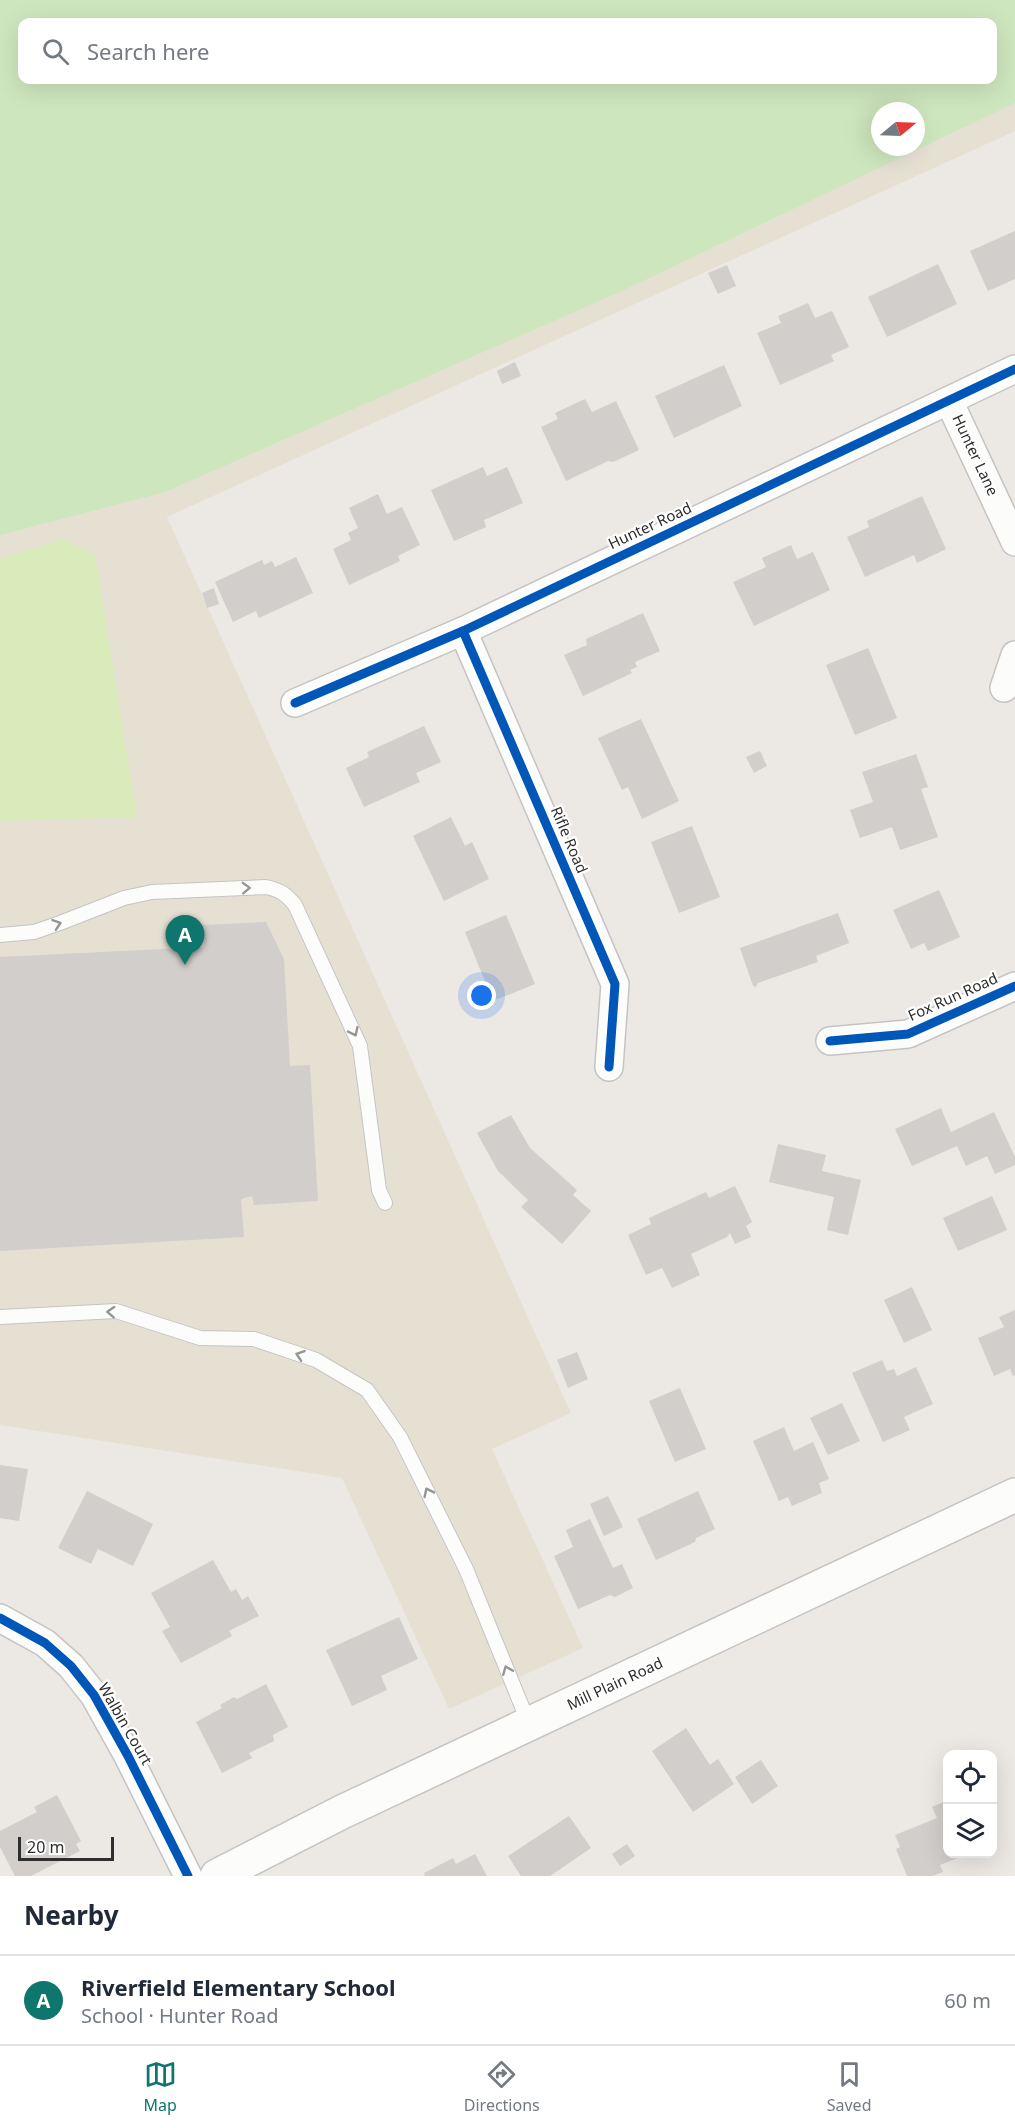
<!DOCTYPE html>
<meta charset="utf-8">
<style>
body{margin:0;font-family:"Noto Sans",sans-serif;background:#f6f6f7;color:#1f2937}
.controls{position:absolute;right:18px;bottom:18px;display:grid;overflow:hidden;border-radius:12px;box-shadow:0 6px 24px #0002}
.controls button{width:54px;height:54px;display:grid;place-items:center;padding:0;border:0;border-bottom:2px solid #e0e1e3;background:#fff;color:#1f2937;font:30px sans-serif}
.compass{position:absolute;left:871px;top:102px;width:54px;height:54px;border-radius:50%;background:#fff;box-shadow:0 6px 24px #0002;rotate:71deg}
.scale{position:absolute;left:18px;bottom:15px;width:96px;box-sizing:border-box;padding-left:6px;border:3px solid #2e2e2e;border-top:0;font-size:16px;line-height:21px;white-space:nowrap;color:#2e2e2e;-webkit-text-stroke:4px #fff;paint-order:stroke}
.you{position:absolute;left:482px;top:996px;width:21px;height:21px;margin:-15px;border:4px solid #fff;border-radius:50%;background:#1a73e8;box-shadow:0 0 0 9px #1a73e833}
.badge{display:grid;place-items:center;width:39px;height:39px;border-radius:50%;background:#0f766e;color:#fff;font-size:20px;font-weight:700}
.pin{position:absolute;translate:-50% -50px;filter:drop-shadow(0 2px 3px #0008)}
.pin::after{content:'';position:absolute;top:32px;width:21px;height:18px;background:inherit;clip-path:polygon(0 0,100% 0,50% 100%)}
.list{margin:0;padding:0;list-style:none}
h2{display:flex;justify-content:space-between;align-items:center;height:78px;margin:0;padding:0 24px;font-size:26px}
h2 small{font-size:20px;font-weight:400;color:#747a83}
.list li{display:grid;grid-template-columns:39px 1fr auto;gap:18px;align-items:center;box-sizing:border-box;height:90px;padding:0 24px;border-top:2px solid #e0e1e3}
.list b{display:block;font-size:22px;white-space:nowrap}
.list p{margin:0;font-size:20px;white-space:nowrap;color:#747a83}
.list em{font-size:20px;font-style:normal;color:#747a83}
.icon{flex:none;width:33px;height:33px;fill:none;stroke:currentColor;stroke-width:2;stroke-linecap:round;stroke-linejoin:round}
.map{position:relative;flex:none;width:1015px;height:1876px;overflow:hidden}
.search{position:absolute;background:#fff;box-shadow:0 6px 24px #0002;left:18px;right:18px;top:18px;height:66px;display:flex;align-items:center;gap:15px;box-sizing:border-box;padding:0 21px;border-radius:12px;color:#747a83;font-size:22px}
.sheet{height:168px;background:#fff}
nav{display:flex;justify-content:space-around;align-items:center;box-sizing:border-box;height:84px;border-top:2px solid #e0e1e3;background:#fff;font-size:16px;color:#747a83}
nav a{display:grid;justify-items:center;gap:3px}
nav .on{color:#0f766e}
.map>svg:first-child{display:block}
</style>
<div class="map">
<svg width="1015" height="1876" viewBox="0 0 1015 1876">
<rect width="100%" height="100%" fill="#ece8e4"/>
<path fill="#e6e0d3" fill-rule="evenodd" d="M0,0H1015V131L167,517L571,1413L492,1449L583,1648L449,1709L342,1478L0,1425ZM22,22H992V80H22ZM880,111H916V147H880Z"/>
<path fill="#cee6be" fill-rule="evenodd" d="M0,0H1015V103L622,291L165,492L0,535ZM22,22H992V80H22ZM880,111H916V147H880Z"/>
<path fill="#d9eabb" d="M62,539L95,554L137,817L0,821V559Z"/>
<g fill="#d1cecb">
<path d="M1015,231V279L988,291L970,251Z"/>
<path d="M938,264L957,304L887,337L868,297Z"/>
<path d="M727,265L736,286L718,294L708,273Z"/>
<path d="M808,303L815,318L832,311L849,347L831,355L834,361L780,385L757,333L781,323L778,316Z"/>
<path d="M515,362L521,376L502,384L497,371Z"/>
<path d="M724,365L742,406L674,438L655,396Z"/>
<path d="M585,399L592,412L616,401L639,450L613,462L608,461L566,481L541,427L558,419L555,413Z"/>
<path d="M483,467L487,476L507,467L523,503L484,520L486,527L454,541L431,490Z"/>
<path d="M378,494L387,514L402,507L420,545L398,556L400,561L349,585L333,549L351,540L348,533L358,528L349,508Z"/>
<path d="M922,496L946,549L917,563L914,555L865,577L847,537L869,527L867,521Z"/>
<path d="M791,545L797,559L813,552L830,590L754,626L733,582L766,567L762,558Z"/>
<path d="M296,557L313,593L259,618L256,611L233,622L215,582L262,560L264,565L272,561L275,567Z"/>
<path d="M214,588L219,604L207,608L202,593Z"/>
<path d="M643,613L660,651L635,662L637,667L630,670L632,673L583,696L564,655L587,645L586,639Z"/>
<path d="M868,648L897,718L855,735L826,665Z"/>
<path d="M641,719L679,801L642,819L628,787L622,790L598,738Z"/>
<path d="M424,726L441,762L416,773L420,782L364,807L346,768L369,757L367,752Z"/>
<path d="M760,751L767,766L754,773L746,757Z"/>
<path d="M916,754L928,787L921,789L938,837L900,850L892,827L860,838L850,810L873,802L862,772Z"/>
<path d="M451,817L465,846L472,842L489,879L444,901L413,836Z"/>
<path d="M692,826L720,897L679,913L651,842Z"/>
<path d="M939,890L960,937L928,951L924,943L911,949L893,910Z"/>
<path d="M838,913L849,943L816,956L818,962L758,983L756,987L753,986L740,948Z"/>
<path d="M506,915L535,984L493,1001L465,932Z"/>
<path d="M266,922L284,959L290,1066L310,1065L318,1201L254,1205L252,1196L241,1199L244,1237L0,1251V957L204,947L203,925Z"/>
<path d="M941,1108L951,1132L994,1112L1015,1157V1165L995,1174L987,1156L966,1166L957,1146L912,1166L895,1129Z"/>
<path d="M511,1115L530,1148L577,1190L573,1195L591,1211L562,1244L521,1207L528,1200L498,1171L477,1133Z"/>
<path d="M778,1144L826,1155L822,1171L861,1180L848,1235L827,1230L834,1197L769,1182Z"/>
<path d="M735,1186L752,1222L746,1226L751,1237L735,1244L730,1233L727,1237L691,1254L700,1275L672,1288L662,1268L646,1275L628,1235L651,1224L649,1218L706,1192L709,1198Z"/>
<path d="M992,1196L1007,1230L958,1251L943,1218Z"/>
<path d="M912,1287L932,1330L904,1343L884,1300Z"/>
<path d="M1015,1310V1375L1013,1376L1010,1369L994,1376L978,1338L1004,1327L999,1317Z"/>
<path d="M577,1352L588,1379L568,1388L557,1360Z"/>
<path d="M882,1360L887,1371L894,1369L897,1376L916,1367L933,1404L904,1417L910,1430L883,1442L852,1373Z"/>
<path d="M680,1388L706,1449L675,1462L649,1401Z"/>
<path d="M842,1403L860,1441L828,1455L810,1418Z"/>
<path d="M784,1427L794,1451L813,1442L829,1479L819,1483L822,1493L792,1506L788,1497L779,1501L753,1441Z"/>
<path d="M0,1465L28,1469L19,1521L0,1518Z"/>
<path d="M87,1491L153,1524L133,1566L98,1549L91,1564L58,1548Z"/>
<path d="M698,1491L715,1529L696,1538L695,1542L656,1560L637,1519Z"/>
<path d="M608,1496L623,1527L604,1536L590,1504Z"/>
<path d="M590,1519L613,1568L622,1564L633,1588L615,1597L610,1595L578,1609L554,1556L573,1547L566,1530Z"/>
<path d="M213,1560L231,1592L236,1589L242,1600L248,1596L259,1616L229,1631L232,1636L181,1663L162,1631L170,1627L151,1593Z"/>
<path d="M399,1617L418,1659L381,1676L387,1690L352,1706L326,1650Z"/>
<path d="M266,1684L288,1727L273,1735L274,1741L249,1753L252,1758L222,1773L196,1722L222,1708L220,1705L234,1697L237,1699Z"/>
<path d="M686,1728L710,1765L718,1759L734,1784L693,1812L652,1751Z"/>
<path d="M761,1760L778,1786L752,1804L735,1777Z"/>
<path d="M57,1795L81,1841L76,1844L80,1851L31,1876H15L0,1847V1831L37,1812L34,1807Z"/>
<path d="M948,1800V1854H968L940,1865L943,1872L932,1876H907L896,1849L900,1847L895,1835L937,1818L932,1807Z"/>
<path d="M569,1816L591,1848L550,1876H521L508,1856Z"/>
<path d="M627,1844L635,1856L620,1866L612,1854Z"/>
<path d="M475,1854L487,1876H425L424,1873L453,1858L456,1864Z"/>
</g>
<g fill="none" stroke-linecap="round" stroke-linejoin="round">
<g stroke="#c5c4c5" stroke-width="16">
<g id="service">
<path d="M0,935L34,932L60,923L124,898L152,892L266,887C280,890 286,894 295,905L360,1046L379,1190L385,1203"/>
<path d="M0,1317L116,1311L200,1338L254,1339L316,1360L367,1390L400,1437L466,1569L529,1724"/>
</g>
</g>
<g stroke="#c5c4c5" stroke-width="30">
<g id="minor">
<path d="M949,401L1015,542"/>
<path d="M463,631L615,984L609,1067"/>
<path d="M1004,688L1015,655"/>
<path d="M295,703L463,631L1015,369"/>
<path d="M830,1041L908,1034L1015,986"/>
<path d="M0,1618L45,1643L71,1666L94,1695L128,1756L188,1876"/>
</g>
</g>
<g stroke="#c5c4c5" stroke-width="36">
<path id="secondary" d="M217,1876L342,1812L1015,1495"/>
</g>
<use href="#service" stroke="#fcfcfb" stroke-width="14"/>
<use href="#minor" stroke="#fcfcfb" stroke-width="27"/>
<use href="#secondary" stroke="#fcfcfb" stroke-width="33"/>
<g stroke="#fff" stroke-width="13">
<g id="cycleway">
<path d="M463,631L615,984L609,1067"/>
<path d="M295,703L463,631L1015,369"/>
<path d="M830,1041L908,1034L1015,986"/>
<path d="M0,1618L45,1643L71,1666L94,1695L128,1756L188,1876"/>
</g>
</g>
<use href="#cycleway" stroke="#0057b8" stroke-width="9"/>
</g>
<defs><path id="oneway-chevron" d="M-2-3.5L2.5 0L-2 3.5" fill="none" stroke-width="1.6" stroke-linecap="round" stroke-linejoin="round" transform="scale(1.5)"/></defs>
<g stroke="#959594">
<use href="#oneway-chevron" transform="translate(246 888) rotate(-2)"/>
<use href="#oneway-chevron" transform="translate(57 924) rotate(-19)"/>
<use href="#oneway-chevron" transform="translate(354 1032) rotate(65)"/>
<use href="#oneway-chevron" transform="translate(111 1312) rotate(-177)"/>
<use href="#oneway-chevron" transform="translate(300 1355) rotate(-161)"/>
<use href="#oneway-chevron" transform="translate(428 1492) rotate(-116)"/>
<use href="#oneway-chevron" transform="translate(507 1670) rotate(-112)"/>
</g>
<g text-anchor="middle" stroke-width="4.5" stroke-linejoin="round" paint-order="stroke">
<g font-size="15" fill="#2e2e2e" stroke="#fff">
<text transform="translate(975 455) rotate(65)" y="5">Hunter Lane</text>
<text transform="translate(650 526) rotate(-25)" y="5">Hunter Road</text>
<text transform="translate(569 840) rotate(67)" y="5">Rifle Road</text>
<text transform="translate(953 997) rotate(-24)" y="5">Fox Run Road</text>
<text transform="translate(615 1684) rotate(-25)" y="5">Mill Plain Road</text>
<text transform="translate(125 1724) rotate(60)" y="5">Walbin Court</text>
</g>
</g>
</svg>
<div class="controls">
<button><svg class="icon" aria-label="locate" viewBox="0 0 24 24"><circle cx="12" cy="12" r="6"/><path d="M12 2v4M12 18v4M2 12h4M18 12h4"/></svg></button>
<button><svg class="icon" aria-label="layers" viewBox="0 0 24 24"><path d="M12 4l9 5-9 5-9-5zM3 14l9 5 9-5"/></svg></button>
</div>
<svg class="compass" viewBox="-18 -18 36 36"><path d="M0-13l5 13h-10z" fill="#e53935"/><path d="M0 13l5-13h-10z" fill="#747a83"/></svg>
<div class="scale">20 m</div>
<div class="you"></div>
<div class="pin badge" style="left:185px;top:965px">A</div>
<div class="search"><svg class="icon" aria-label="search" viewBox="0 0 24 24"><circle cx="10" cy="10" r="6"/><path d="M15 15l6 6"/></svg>Search here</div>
</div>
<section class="sheet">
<h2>Nearby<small></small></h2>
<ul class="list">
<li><span class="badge">A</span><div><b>Riverfield Elementary School</b><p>School · Hunter Road</p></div><em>60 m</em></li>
</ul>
</section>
<nav>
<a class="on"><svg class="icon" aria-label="map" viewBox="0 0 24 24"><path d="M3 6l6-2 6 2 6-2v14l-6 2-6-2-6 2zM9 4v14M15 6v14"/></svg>Map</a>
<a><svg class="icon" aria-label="directions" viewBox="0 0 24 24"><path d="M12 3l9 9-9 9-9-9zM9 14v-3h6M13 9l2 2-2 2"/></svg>Directions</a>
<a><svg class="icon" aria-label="saved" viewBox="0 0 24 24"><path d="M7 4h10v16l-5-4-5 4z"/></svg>Saved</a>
</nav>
